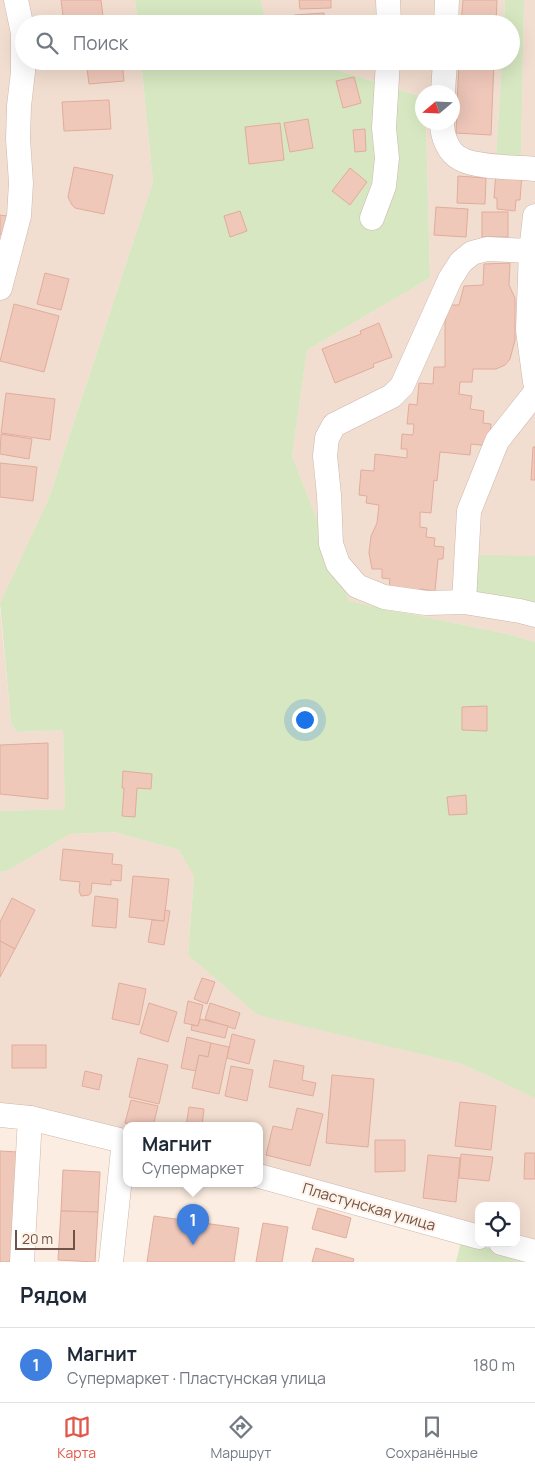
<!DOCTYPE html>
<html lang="ru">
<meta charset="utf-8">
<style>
body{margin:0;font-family:Manrope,sans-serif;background:#f2f2f3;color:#1f2937}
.controls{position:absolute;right:15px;bottom:15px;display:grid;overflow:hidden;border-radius:10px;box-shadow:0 5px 20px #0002}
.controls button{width:45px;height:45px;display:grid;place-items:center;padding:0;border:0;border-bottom:1px solid #e0e1e3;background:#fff;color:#1f2937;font:25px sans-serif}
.compass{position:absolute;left:415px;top:85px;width:45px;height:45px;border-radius:50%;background:#fff;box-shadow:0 5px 20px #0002;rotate:251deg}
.scale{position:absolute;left:15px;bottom:12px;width:60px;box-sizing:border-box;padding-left:5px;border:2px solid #715249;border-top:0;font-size:14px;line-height:18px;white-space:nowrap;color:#715249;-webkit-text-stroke:4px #fef2e7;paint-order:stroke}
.you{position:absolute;left:304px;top:719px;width:18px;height:18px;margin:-12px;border:4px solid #fff;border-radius:50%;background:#1a73e8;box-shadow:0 0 0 8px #1a73e833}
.badge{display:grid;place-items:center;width:32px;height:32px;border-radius:50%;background:#e1574a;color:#fff;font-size:16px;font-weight:700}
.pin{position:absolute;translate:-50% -41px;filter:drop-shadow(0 1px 2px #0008)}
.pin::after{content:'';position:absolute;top:26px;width:18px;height:15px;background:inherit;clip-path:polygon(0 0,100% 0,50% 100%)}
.popup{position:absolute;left:123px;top:1122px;width:140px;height:65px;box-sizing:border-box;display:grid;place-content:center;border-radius:10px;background:#fff;filter:drop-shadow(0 1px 4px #0005);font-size:16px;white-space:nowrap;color:#747a83}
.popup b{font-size:19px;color:#1f2937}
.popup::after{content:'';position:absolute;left:50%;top:100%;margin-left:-10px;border:10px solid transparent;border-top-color:#fff}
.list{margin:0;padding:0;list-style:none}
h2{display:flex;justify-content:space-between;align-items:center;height:65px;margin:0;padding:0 20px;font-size:21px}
h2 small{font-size:16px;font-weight:400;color:#747a83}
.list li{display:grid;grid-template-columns:32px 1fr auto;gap:15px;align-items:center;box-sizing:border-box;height:75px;padding:0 20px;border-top:1px solid #e0e1e3}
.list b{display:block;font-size:19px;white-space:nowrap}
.list p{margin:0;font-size:16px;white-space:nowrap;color:#747a83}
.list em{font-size:16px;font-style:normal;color:#747a83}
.icon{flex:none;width:28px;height:28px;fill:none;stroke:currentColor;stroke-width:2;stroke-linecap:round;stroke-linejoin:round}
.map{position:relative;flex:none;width:535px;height:1262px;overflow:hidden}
.search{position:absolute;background:#fff;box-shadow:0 5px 20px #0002;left:15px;right:15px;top:15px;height:55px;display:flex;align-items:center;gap:12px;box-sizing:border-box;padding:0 18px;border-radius:28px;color:#747a83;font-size:19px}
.sheet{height:140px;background:#fff}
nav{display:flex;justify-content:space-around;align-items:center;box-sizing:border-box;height:70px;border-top:1px solid #e0e1e3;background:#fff;font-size:14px;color:#747a83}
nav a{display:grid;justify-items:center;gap:2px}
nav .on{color:#e1574a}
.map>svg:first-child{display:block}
</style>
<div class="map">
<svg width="535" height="1262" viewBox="0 0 535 1262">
<rect width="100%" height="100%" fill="#fbede1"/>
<g fill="#f2ded0">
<path d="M0,0H135L138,24H24V61H141L153,182L49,498L0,603Z"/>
<path d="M261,0H505L504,24H266Z"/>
<path d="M524,0H535V642L507,634L349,601L292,456L307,350L430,278L426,123L452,122V92H422V97L309,61H502L496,155L521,158Z"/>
<path d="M0,610L11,723L17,732L63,730L65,809L0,811Z"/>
<path d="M114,832L179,850L194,875L188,955L258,1014L462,1064L535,1098V1244L516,1239V1206H479V1228L259,1168V1126H127V1132L0,1104V872L7,871L70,834Z"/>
</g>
<g fill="#d6e7c1">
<path d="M135,0H261L266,24H138Z"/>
<path d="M505,0H524L521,158L496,155L502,61H511V24H504Z"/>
<path d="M141,61H309L422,97V122L426,123L430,278L307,350L292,456L349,601L507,634L535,642V1098L462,1064L258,1015L188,955L194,876L179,850L114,832L70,834L7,871L0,872V811L65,809L63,730L17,732L11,723L0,603L49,498L153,182Z"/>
<path d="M477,555L535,556V604L475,596Z"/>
<path d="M461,1242L535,1257V1262H456Z"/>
</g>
<g fill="#efc8ba" stroke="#e1ac9b">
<path d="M61,0H101L104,24H64Z"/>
<path d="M299,0H331V8L300,9Z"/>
<path d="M463,0H497L496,24H461Z"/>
<path d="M324,13L325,24H295L294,15Z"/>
<path d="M86,61H122L124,81L89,84Z"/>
<path d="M459,61H494L491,135L456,133Z"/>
<path d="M354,77L361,103L343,108L336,81Z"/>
<path d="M109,100L111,129L64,131L62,102Z"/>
<path d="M308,119L313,148L290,152L284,123Z"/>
<path d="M280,123L284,160L249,164L245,127Z"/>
<path d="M365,129L366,151L355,152L353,130Z"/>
<path d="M74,167L113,175L104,214L75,208L72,205L68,197Z"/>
<path d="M350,168L367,182L350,205L332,191Z"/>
<path d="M496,171L522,173L520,200H516L515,211L497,209V198H494Z"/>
<path d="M458,176L486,178L485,204L457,203Z"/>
<path d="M436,207L468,209L466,237L434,235Z"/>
<path d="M240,211L247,231L230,237L224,216Z"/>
<rect x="482" y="212" width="26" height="25"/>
<path d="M0,215L7,216L3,235H0Z"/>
<path d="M510,263L509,285L515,298V340L510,359L505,365L496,369H473L472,382H460L459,394L472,396L470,409L484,411L483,423L491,424L489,446L471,444L470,455L440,452L437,481L434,480L431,513L420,512V527L427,528L426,537L435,538L434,546L444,547L443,559H438L435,591L420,589L419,595L389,587L390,579L382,578V569H372L369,553L371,536L377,523L379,505L366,503L367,496L359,495L361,470L374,471L375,454L407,458V449H401L402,434L413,435L414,424H407L409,404L417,405L419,383L433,384L434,367H445V323L448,305H459L464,286L483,285L484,264Z"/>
<path d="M45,273L69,279L61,310L37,304Z"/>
<path d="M14,304L59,316L44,372L0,361Z"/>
<path d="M379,323L392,357L373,364L374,367L335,383L322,349L361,334L360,331Z"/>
<path d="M6,393L55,399L50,440L1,433Z"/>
<path d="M1,434L32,439L29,459L0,454Z"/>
<path d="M533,447H535V480H531Z"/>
<path d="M0,463L37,467L33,501L0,497Z"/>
<path d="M487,706V731L462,730V707Z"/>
<path d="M48,743V799L0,794V745Z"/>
<path d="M123,771L152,774L151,789L137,788L135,817L122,816L124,788H122Z"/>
<path d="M466,795L467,814L449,815L447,797Z"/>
<path d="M63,849L113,854L112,864L122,865L121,881L111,880V885L92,883L91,893L89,895L81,896L79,891L80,882L60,880Z"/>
<path d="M133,876L169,879L164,921L129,917Z"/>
<path d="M95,896L118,899L116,928L92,926Z"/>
<path d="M12,898L35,910L15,949L0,941V922Z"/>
<path d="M165,910L170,911L164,945L148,942L152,920L164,921Z"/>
<path d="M0,941L15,949L0,977Z"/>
<path d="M202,978L215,982L207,1004L194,999Z"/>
<path d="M119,983L146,989L139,1025L112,1019Z"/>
<path d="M188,1001L203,1005L198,1026L184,1023Z"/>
<path d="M149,1003L177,1012L168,1042L140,1033Z"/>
<path d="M210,1003L240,1013L235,1029L205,1019Z"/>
<path d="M200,1019L228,1026L225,1038L191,1030L192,1025L198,1026Z"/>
<path d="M232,1034L255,1040L249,1064L227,1058Z"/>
<path d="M187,1037L211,1043L208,1057L199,1055L196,1071L181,1068Z"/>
<path d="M211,1043L229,1047L219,1094L192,1088L199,1055L208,1057Z"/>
<rect x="12" y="1045" width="34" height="23"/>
<path d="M138,1058L168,1065L159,1104L129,1097Z"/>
<path d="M274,1060L304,1066L302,1080L316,1083L313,1096L269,1087Z"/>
<path d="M231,1066L253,1070L247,1101L225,1096Z"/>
<path d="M85,1071L102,1075L99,1090L82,1086Z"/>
<path d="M332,1075L374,1079L368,1147L326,1143Z"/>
<path d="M131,1100L158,1106L153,1126H139L125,1123Z"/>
<path d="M460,1102L496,1106L491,1150L455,1146Z"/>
<path d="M189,1107L204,1109L202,1126H186Z"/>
<path d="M297,1108L323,1114L310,1166L266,1155L273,1126L292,1130Z"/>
<path d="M375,1140H405V1171L375,1172Z"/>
<path d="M0,1151L18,1152L14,1262H0Z"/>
<path d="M525,1153H535V1179H524Z"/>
<path d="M461,1154L493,1157L489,1181L459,1178Z"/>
<path d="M428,1155L460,1158L456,1202L423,1198Z"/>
<path d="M63,1170L100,1172L98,1212L61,1211Z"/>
<path d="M318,1208L351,1218L346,1238L312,1229Z"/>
<path d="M61,1211L98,1212L95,1262L58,1260Z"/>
<path d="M154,1216L239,1228L234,1262H147Z"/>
<path d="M263,1223L288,1227L282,1262H256Z"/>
<path d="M316,1248L354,1259L353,1262H312Z"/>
</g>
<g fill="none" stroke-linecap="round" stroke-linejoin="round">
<g stroke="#ceb6ab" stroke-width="25">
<g id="minor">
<path d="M388,0L389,24"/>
<path d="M446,24L447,0"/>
<path d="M443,92L445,61"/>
<path d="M442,122C442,136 448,153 461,159C477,168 516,167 535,169"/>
<path d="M535,216L531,251L528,330L535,382"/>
<path d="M372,218L384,186L387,158L384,128L388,61"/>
<path d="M531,251L487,249L472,253L461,262L450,279L402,386L392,396L334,425L327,438L325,456L329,495L331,544L338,564L357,586L384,597L426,603L464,602L520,611L535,615"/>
<path d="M0,288L19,216L21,183L18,139L19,106L23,72V33L16,0"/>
<path d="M464,602L469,511L497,441L535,393"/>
<path d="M0,1115L30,1118L127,1142"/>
<path d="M259,1176L479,1237"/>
<path d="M501,1243L535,1252"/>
<path d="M22,1262L30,1118"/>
<path d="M111,1262L124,1141"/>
</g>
</g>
<use href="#minor" stroke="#fff" stroke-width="24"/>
</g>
<g text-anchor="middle" stroke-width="4" stroke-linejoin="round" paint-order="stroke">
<g font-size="15" fill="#715249" stroke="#fef2e7">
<text transform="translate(369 1207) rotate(16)" y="5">Пластунская улица</text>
</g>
</g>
</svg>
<div class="controls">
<button><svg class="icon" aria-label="locate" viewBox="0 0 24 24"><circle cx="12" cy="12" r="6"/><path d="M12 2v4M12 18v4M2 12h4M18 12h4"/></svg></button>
</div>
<svg class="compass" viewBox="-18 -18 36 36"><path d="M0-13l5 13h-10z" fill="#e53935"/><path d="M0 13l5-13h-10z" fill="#747a83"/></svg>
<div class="scale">20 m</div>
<div class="you"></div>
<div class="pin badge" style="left:193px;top:1245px;background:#3f7fe0">1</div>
<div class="popup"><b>Магнит</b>Супермаркет</div>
<div class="search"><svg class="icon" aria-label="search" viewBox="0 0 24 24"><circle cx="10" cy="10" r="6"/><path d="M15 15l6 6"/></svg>Поиск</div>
</div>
<section class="sheet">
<h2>Рядом<small></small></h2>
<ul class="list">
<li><span class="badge" style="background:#3f7fe0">1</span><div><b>Магнит</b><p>Супермаркет · Пластунская улица</p></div><em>180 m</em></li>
</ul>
</section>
<nav>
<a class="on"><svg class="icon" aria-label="map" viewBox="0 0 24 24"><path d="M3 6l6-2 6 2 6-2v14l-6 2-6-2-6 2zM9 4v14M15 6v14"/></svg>Карта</a>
<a><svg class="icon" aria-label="directions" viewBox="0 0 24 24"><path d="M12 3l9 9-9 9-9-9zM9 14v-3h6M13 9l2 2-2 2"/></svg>Маршрут</a>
<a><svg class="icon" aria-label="saved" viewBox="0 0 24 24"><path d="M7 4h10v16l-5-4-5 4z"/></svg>Сохранённые</a>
</nav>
